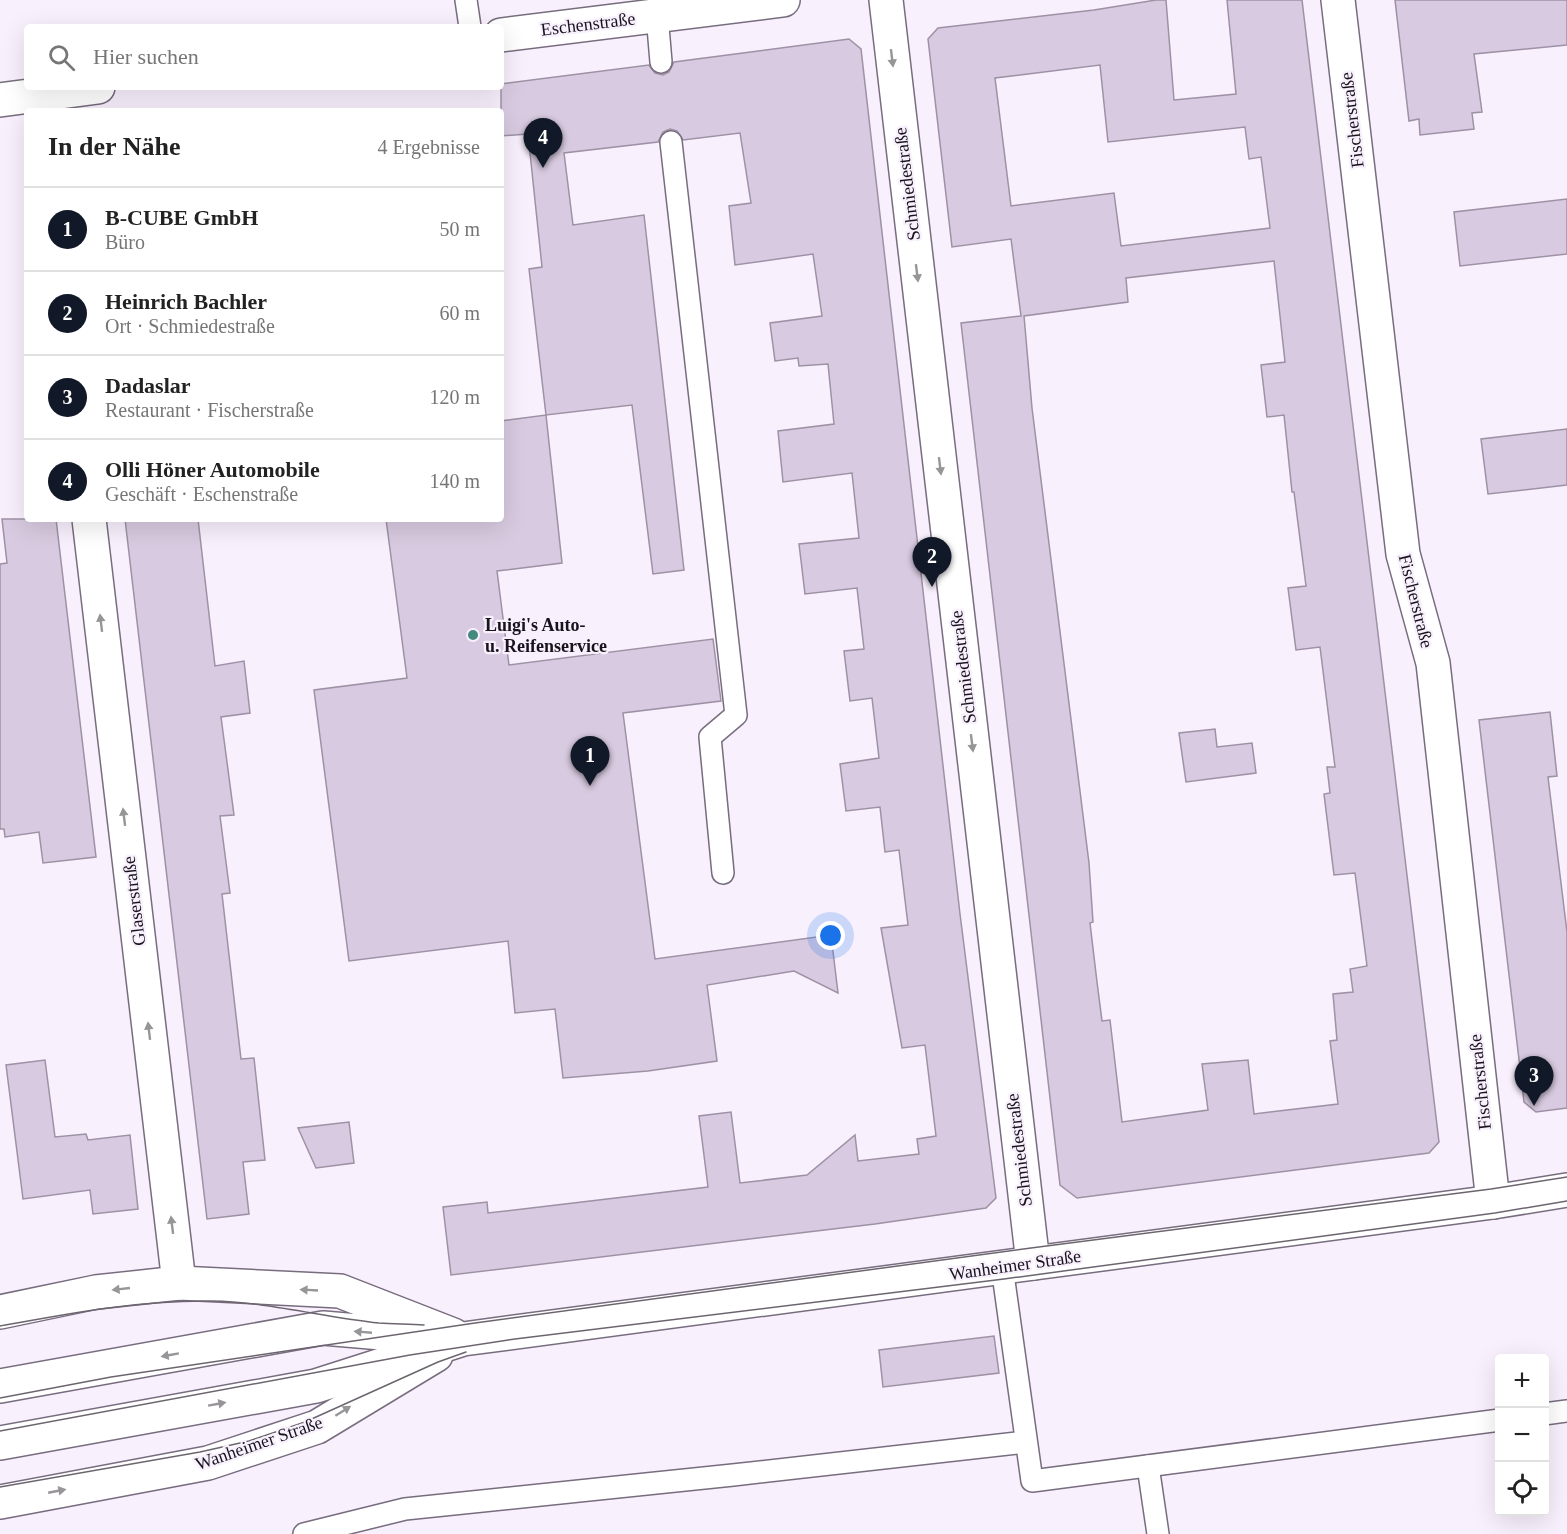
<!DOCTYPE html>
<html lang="de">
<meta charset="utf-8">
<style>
body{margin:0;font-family:Georgia,serif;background:#f6f6f6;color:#222}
.controls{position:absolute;right:18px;bottom:18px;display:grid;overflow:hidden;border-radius:6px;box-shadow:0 6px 24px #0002}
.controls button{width:54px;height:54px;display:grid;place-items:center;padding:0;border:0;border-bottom:2px solid #e0e0e0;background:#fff;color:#222;font:30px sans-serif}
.you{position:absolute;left:831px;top:936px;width:21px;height:21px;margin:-15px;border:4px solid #fff;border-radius:50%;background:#1a73e8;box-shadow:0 0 0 9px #1a73e833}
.badge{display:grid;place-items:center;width:39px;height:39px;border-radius:50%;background:#111827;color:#fff;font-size:20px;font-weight:700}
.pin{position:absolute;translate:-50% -50px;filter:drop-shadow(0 2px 3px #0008)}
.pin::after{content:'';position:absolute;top:32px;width:21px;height:18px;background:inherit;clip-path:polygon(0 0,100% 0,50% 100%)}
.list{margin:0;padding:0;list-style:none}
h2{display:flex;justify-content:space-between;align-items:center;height:78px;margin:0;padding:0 24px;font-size:26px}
h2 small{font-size:20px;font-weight:400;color:#767676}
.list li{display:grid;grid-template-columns:39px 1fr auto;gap:18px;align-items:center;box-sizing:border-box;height:84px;padding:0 24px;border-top:2px solid #e0e0e0}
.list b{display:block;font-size:22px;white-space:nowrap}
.list p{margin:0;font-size:20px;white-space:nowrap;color:#767676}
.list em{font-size:20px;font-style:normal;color:#767676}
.icon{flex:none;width:33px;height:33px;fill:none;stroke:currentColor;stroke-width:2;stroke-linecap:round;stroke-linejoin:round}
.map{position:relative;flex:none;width:1567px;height:1534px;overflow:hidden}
.search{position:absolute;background:#fff;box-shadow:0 6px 24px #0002;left:24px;top:24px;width:480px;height:66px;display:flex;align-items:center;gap:15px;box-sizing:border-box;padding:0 21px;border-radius:6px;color:#767676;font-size:22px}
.panel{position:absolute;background:#fff;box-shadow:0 6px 24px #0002;left:24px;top:108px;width:480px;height:414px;border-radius:6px}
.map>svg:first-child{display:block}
</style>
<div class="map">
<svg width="1567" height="1534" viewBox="0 0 1567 1534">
<rect width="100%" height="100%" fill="#f8f0fd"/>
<g fill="#d8cae0" stroke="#9e91a5" stroke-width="1.5" fill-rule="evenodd">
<path d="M1156,0H1166L1174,100L1236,94L1227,0H1302L1439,1142L1429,1153L1077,1198L1060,1185L961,323L1021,316L1011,239L952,247L928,39L938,28L1094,10ZM1100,65L1108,142L1245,127L1249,159L1261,157L1270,228L1121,246L1114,193L1011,206L995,78ZM1274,261L1285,362L1261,365L1267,417L1284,415L1292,492H1294L1306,586L1288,588L1296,650L1320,647L1335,767H1327L1330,793L1324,794L1334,875L1355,873L1367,966L1350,969L1353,992L1333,994L1337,1040L1330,1041L1338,1104L1254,1114L1248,1060L1202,1064L1208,1110L1122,1122L1110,1020L1102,1021L1097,982L1090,923L1093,922L1089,863L1032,408L1024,316L1128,302L1126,278Z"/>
<path d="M1395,0H1567V45L1474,54L1482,112L1472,113L1474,129L1420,135L1419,119L1409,121Z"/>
<path d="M849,39L861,49L960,914L996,1198L986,1208L875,1224L451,1275L443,1207L487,1202L488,1213L708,1187L699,1116L731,1112L740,1183L807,1175L855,1135L858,1161L919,1154L917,1139L936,1136L925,1045L902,1048L881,928L908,925L899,850L885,852L880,807L846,811L840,764L879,758L872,698L850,701L844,651L864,649L857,588L805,594L799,544L859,538L852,473L783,482L778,431L834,424L828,364L799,366L798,358L775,361L770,323L822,316L813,254L735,265L729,206L751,203L740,133L683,140L677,131L670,129L663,132L658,142L564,153L573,225L644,215L684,570L653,574L632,405L546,415L529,269L542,267L528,134L501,136V84L649,65L655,73L663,75L669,72L674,62Z"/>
<path d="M1567,199V254L1460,266L1454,212Z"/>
<path d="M546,415L562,563L497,571L509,665L713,639L721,701L623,713L655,959L831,935L838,993L794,971L707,985L717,1061L648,1071L563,1078L555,1009L515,1013L508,941L349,961L314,690L407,678L386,519H501V421Z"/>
<path d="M1567,429V485L1488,494L1481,439Z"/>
<path d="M2,519H56L96,857L43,863L39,832L5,837L4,829H0V564L7,563Z"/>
<path d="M125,519H198L215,666L244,661L250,713L221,717L234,815L220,816L230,893L222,894L241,1059L254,1058L265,1160L243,1162L249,1214L207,1219Z"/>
<path d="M1550,712L1557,776L1548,777L1567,932V1108L1536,1112L1524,1102L1479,720Z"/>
<path d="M1215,729L1217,747L1252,743L1256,773L1186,782L1179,733Z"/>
<path d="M45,1060L55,1137L86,1134L88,1140L130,1135L138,1209L93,1214L90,1190L23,1199L6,1065Z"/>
<path d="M349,1122L354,1163L316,1168L298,1128Z"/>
<path d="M994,1336L999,1373L883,1387L879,1350Z"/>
</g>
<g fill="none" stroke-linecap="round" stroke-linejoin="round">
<g stroke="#786c7f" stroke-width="24">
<g id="service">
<path d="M466,0L470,27"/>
<path d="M657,15L661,62"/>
<path d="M671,142L736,715L710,737L723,873"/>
<path d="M1002,1267L1032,1481L1500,1420"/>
<path d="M1544,1414L1567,1411"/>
<path d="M1148,1466L1158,1534"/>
<path d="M304,1534L405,1509L733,1475L1026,1442"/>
</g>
</g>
<g stroke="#786c7f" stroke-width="36">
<g id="minor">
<path d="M886,0L1033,1263"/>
<path d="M1338,0L1403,554L1433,663L1493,1202"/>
<path d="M501,35L783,0"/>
<path d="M0,100L98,87"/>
<path d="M89,519L179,1283"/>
<path d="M0,1312L96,1292L179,1283L340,1291L453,1335"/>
<path d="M0,1502L208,1463L317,1427L436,1355"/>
</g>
</g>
<g stroke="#786c7f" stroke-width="36">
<g id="tertiary">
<path d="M0,1386L323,1328L440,1338"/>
<path d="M0,1443L316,1386L463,1339L1493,1202L1567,1190"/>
</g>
</g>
<use href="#service" stroke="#fff" stroke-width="21"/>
<use href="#minor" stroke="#fff" stroke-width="33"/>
<use href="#tertiary" stroke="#fff" stroke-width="33"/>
<g stroke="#6c656f" stroke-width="1.5">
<path d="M0,1326C71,1313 140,1300 212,1301C268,1302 323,1317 379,1323C394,1324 409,1324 424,1325"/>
<path d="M0,1398L111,1377L475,1323L1031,1248L1491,1189L1567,1177"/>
<path d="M0,1431L410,1355L515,1339L1004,1279L1495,1213L1567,1201"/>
<path d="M0,1487L200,1452L249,1441L305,1422L438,1362L466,1352"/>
</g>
</g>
<defs><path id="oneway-solid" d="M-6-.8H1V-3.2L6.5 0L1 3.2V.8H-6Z" transform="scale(1.5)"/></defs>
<g fill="#979598">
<use href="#oneway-solid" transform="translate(892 58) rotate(83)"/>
<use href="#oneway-solid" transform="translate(917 273) rotate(83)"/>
<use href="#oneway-solid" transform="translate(940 466) rotate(83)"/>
<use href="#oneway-solid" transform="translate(101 623) rotate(-97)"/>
<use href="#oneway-solid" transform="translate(972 743) rotate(83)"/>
<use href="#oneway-solid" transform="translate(124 817) rotate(-97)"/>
<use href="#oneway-solid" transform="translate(149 1031) rotate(-97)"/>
<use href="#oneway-solid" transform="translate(172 1225) rotate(-97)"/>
<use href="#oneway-solid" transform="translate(121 1289) rotate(174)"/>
<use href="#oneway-solid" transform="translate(309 1290) rotate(-177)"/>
<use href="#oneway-solid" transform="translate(363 1332) rotate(-175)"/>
<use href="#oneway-solid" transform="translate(170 1355) rotate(170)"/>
<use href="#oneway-solid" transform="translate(217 1404) rotate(-10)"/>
<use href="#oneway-solid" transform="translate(343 1411) rotate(-32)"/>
<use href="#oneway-solid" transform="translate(57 1491) rotate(-11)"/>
</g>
<circle fill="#44897e" stroke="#f8f0fd" stroke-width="2" cx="473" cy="635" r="6"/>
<g text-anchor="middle" stroke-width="4.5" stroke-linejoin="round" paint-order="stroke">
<g font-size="18" fill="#18131b" stroke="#f8f0fd">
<text transform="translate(588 24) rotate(-7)" y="6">Eschenstraße</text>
<text transform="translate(1352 120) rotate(-97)" y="6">Fischerstraße</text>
<text transform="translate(907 184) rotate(-97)" y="6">Schmiedestraße</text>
<text transform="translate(1416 601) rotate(76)" y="6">Fischerstraße</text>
<text transform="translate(963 667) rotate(-97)" y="6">Schmiedestraße</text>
<text transform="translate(134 901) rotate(-97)" y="6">Glaserstraße</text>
<text transform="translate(1480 1082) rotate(-96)" y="6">Fischerstraße</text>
<text transform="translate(1019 1150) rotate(-97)" y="6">Schmiedestraße</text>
<text transform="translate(1015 1265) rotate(-8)" y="6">Wanheimer Straße</text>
<text transform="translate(259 1443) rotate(-19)" y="6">Wanheimer Straße</text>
</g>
<g font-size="18" font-weight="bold" fill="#18131b" stroke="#f8f0fd" text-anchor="start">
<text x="485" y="631">Luigi's Auto-<tspan x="485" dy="21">u. Reifenservice</tspan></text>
</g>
</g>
</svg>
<div class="controls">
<button>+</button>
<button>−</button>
<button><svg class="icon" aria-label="locate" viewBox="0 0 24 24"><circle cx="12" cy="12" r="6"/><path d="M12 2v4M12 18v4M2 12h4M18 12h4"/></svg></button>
</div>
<div class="you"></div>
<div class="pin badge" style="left:590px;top:786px">1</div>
<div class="pin badge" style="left:932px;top:587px">2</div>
<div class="pin badge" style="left:1534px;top:1106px">3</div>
<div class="pin badge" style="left:543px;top:168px">4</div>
<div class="search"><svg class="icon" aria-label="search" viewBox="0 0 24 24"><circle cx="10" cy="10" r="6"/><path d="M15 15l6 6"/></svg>Hier suchen</div>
<section class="panel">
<h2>In der Nähe<small>4 Ergebnisse</small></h2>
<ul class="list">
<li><span class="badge">1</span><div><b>B-CUBE GmbH</b><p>Büro</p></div><em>50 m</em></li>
<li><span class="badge">2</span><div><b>Heinrich Bachler</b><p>Ort · Schmiedestraße</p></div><em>60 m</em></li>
<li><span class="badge">3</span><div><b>Dadaslar</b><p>Restaurant · Fischerstraße</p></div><em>120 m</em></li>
<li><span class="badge">4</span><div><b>Olli Höner Automobile</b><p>Geschäft · Eschenstraße</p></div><em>140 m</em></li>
</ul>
</section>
</div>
